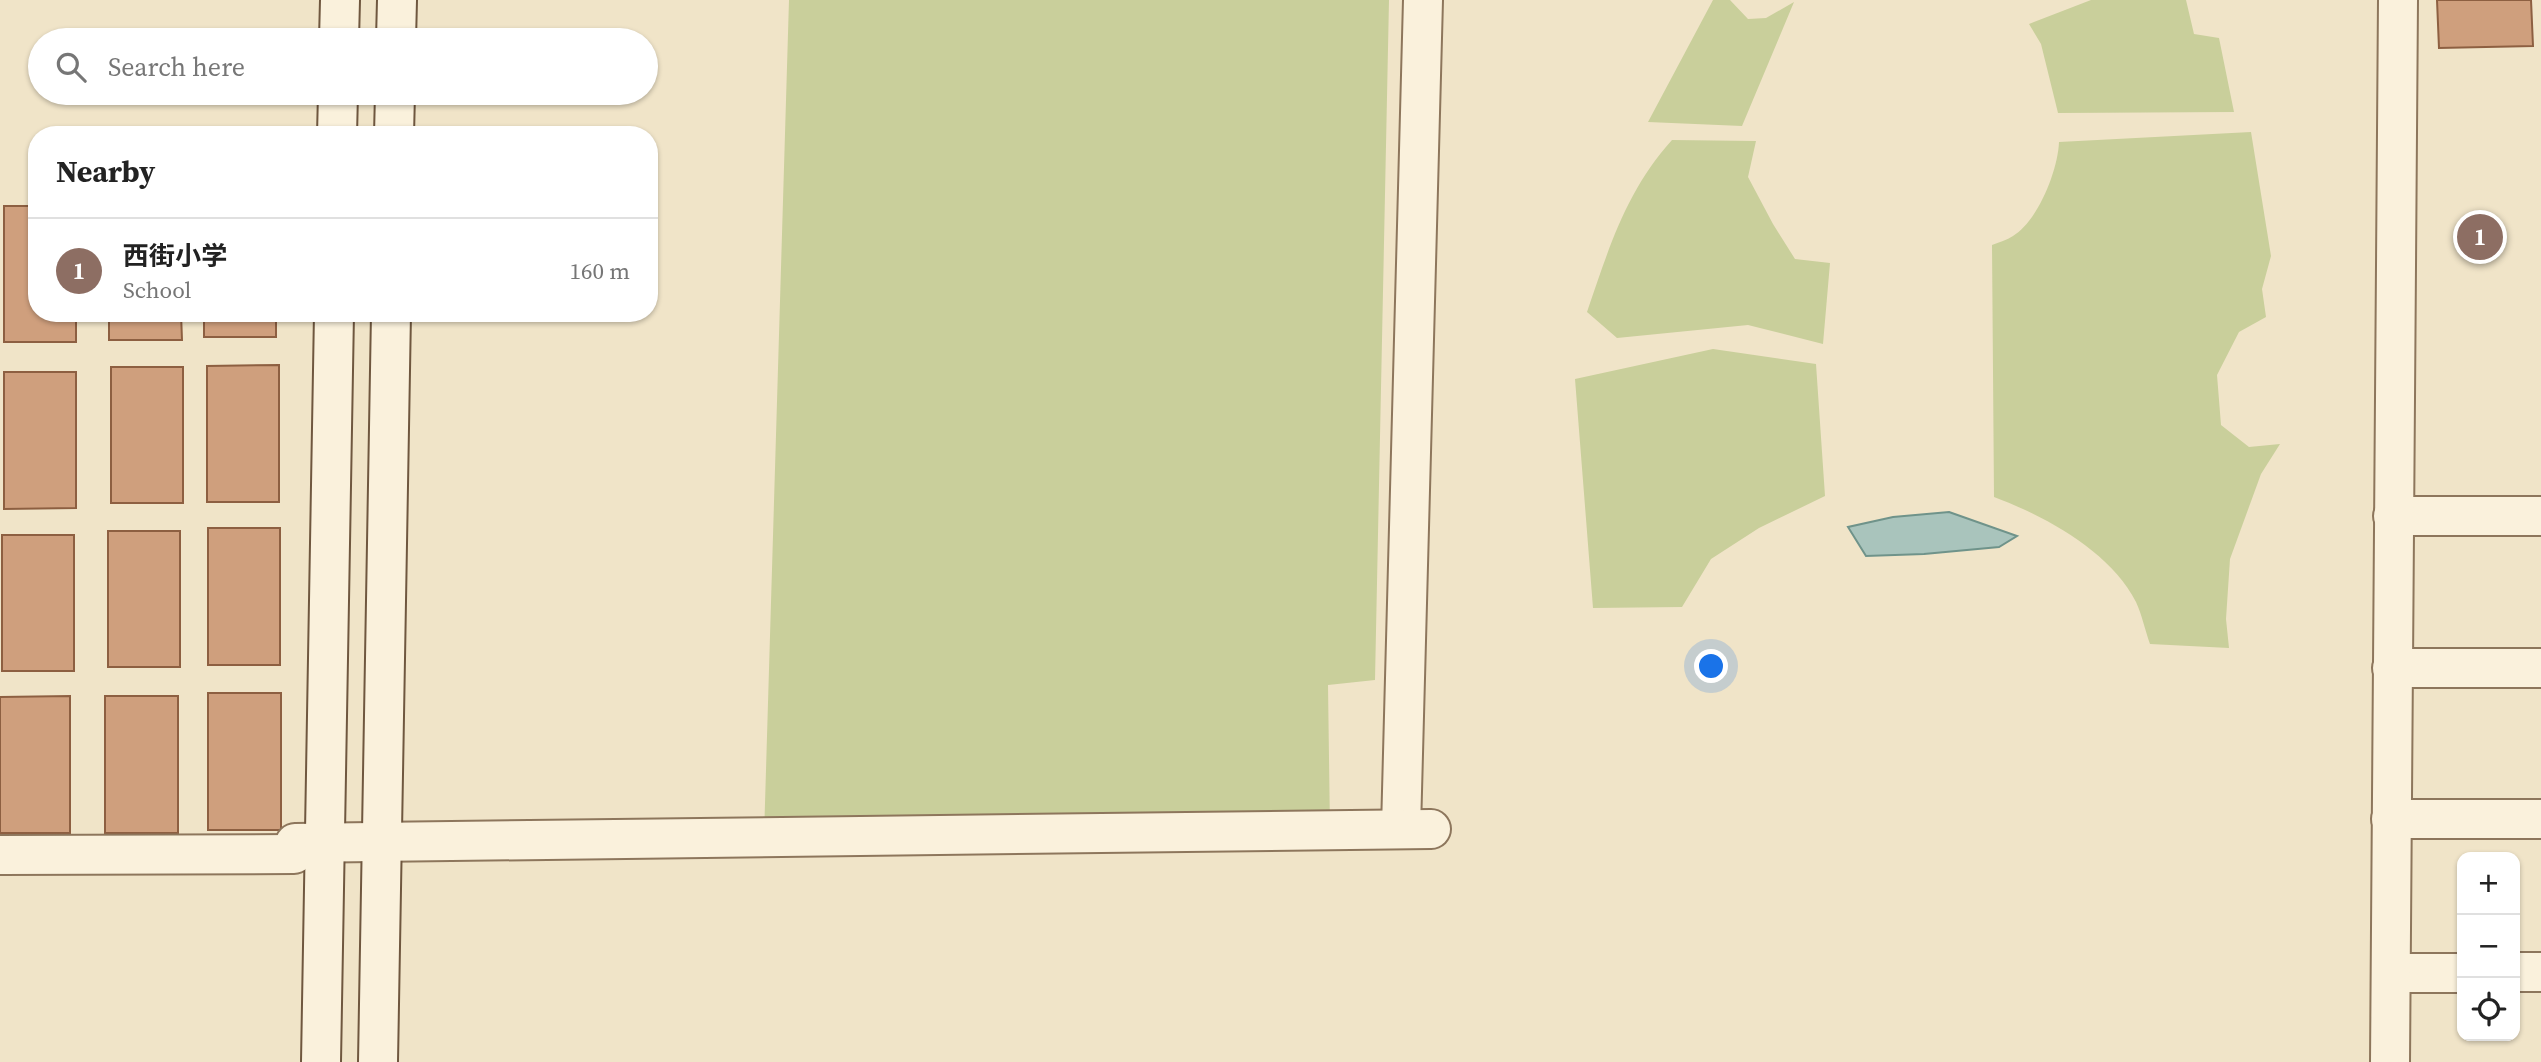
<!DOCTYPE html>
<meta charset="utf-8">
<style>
body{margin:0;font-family:"Source Serif 4","Noto Sans SC",serif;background:#f6f6f6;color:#222}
.controls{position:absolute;right:21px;bottom:21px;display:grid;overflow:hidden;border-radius:14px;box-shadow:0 2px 5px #0004}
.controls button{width:63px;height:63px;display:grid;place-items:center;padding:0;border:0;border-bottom:2px solid #e0e0e0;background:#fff;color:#222;font:35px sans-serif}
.you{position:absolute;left:1712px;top:667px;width:24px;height:24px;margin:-18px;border:5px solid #fff;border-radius:50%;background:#1a73e8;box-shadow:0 0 0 10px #1a73e833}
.badge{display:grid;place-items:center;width:46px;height:46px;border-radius:50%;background:#111827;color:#fff;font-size:23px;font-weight:700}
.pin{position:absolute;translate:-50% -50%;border:4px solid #fff;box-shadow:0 2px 7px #0006}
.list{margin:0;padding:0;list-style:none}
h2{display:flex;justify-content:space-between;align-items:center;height:91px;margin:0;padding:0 28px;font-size:30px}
h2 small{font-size:23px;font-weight:400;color:#767676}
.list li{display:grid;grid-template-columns:46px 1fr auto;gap:21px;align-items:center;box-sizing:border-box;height:105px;padding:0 28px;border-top:2px solid #e0e0e0}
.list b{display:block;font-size:26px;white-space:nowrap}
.list p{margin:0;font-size:23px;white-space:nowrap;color:#767676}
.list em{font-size:23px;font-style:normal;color:#767676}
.icon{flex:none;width:38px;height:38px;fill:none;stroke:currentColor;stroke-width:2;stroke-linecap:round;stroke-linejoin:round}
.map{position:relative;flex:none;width:2541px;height:1062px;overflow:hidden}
.search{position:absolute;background:#fff;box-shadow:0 2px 5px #0004;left:28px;top:28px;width:630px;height:77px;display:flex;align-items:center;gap:18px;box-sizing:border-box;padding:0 24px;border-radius:38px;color:#767676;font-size:26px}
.panel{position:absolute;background:#fff;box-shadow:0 2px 5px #0004;left:28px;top:126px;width:630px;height:196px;border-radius:28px}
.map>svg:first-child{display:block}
</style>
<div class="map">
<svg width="2541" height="1062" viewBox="0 0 2541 1062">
<rect width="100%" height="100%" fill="#f0e4c8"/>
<g fill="#c9cf9b">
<path d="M789,0H1389L1375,680L1328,685L1330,830L764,837Z"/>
<path d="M1713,0H1730L1748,19L1766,18L1794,2L1742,126L1648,122Z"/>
<path d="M2091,0H2186L2194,34L2219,38L2234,112L2058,113L2041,44L2029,24Z"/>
<path d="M2251,132L2271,256L2262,289L2266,317L2239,332L2217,375L2221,425L2249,447L2280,444L2261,474L2230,559L2226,619L2229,648L2150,644C2145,630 2142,615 2136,602C2110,551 2045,516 1994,497L1992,245C1999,242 2007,240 2013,236C2038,221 2058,170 2059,142Z"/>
<path d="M1672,140L1756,141L1748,177L1773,224L1795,259L1830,263L1823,344L1748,325L1617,338L1587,312C1609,248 1626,191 1672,140Z"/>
<path d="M1713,349L1816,364L1825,496L1759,528L1711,559L1682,607L1593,608L1575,379Z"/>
</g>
<path fill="#a9c4bc" stroke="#6f938a" stroke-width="2" d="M1949,512L2017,536L1999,547L1924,554L1866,556L1848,527L1893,517Z"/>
<g fill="#cf9f7d" stroke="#8d5f41" stroke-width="2">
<path d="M2437,0H2531L2533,46L2439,48Z"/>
<path d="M4,206H37V313H76V342H4Z"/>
<path d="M109,313H181L182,340H109Z"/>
<rect x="204" y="313" width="72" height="24"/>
<path d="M279,365V502H207V366Z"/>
<rect x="111" y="367" width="72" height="136"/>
<path d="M4,372H76V508L4,509Z"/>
<rect x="208" y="528" width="72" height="137"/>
<rect x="108" y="531" width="72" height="136"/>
<rect x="2" y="535" width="72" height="136"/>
<rect x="208" y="693" width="73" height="137"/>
<path d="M70,696V833H0V697Z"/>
<rect x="105" y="696" width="73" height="137"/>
</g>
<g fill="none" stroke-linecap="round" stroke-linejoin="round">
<g stroke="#8d765c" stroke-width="42">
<g id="minor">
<path d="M2393,516H2541"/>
<path d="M2392,668H2541"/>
<path d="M2391,819H2541"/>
<path d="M1401,829L1423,0"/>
<path d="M295,843L1431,829"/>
<path d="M0,855L294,854"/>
<path d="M2515,972H2541"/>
<path d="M2391,973H2462"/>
<path d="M2390,1062L2398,0"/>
</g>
</g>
<g stroke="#6f573f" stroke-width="42">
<g id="secondary">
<path d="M339,40L340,0"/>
<path d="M396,40L397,0"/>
<path d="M337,135L338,93"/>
<path d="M394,135L395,93"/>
<path d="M321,1062L334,313"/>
<path d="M378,1062L391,313"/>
</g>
</g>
<use href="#minor" stroke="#faf1dc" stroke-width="38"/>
<use href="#secondary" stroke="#faf1dc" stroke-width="38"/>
</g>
</svg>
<div class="controls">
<button>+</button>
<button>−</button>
<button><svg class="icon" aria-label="locate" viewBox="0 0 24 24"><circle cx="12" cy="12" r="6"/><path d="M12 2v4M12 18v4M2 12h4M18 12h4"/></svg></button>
</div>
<div class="you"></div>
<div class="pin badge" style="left:2480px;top:237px;background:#8d6e63">1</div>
<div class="search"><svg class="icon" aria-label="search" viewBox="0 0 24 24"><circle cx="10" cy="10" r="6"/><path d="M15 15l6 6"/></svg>Search here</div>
<section class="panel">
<h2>Nearby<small></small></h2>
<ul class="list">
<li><span class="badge" style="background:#8d6e63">1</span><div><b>西街小学</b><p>School</p></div><em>160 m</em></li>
</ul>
</section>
</div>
